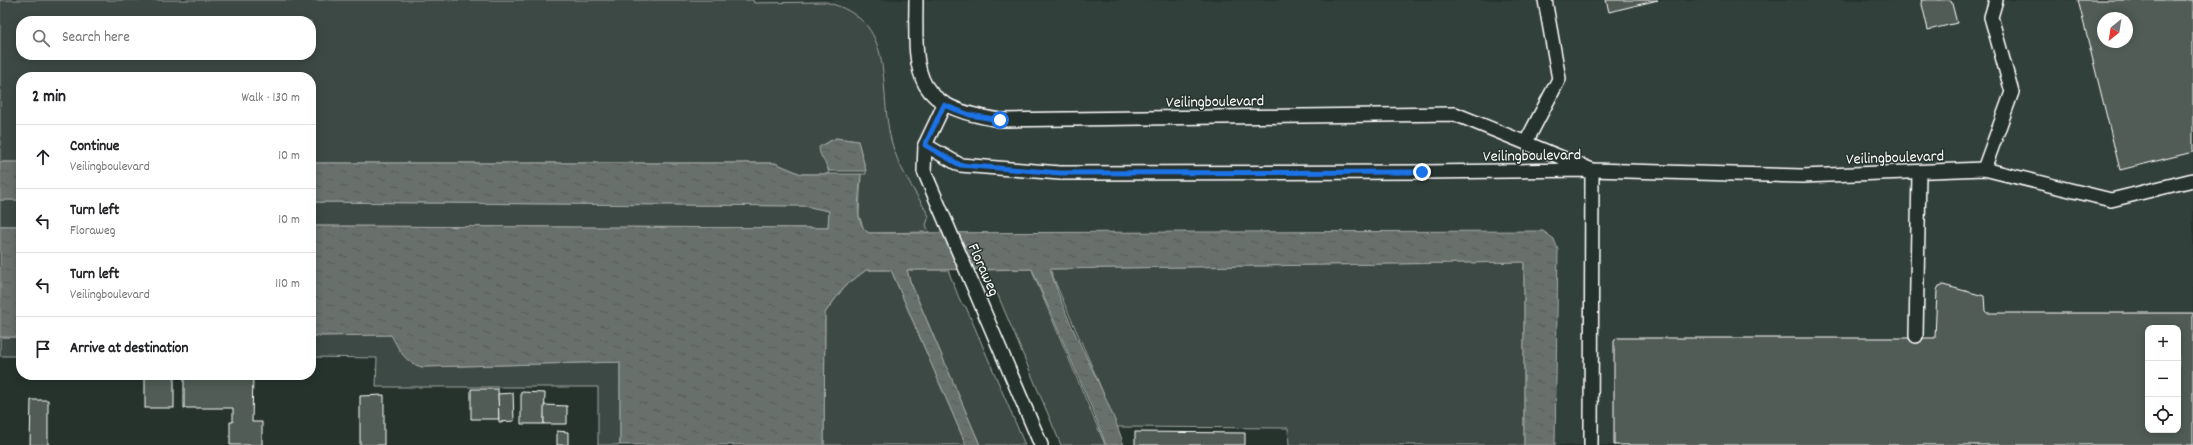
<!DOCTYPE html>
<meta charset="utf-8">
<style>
body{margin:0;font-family:Dekko,sans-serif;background:#f2f2f2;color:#202124}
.controls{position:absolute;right:12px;bottom:12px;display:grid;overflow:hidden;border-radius:8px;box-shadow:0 2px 10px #0003}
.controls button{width:36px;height:36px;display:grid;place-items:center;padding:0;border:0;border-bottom:1px solid #e0e0e0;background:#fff;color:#202124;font:20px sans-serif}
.compass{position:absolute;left:2097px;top:12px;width:36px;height:36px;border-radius:50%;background:#fff;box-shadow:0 2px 10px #0003;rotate:210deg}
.stop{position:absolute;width:12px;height:12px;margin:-9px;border:3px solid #1a73e8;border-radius:50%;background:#fff}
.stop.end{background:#1a73e8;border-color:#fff;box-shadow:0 1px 4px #0008}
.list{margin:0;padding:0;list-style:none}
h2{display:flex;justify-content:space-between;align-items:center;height:52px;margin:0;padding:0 16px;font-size:17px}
h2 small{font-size:13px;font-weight:400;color:#757577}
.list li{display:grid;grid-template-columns:26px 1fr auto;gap:12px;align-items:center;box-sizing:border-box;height:64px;padding:0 16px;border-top:1px solid #e0e0e0}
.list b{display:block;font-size:15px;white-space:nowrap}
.list p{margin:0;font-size:13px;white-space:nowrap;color:#757577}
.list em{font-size:13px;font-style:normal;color:#757577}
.icon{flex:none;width:22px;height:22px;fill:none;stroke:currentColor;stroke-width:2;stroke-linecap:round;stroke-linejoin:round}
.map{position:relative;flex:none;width:2193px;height:445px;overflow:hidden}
.search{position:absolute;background:#fff;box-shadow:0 2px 10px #0003;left:16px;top:16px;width:300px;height:44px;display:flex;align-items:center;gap:10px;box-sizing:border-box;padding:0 14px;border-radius:16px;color:#757577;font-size:15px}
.panel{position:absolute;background:#fff;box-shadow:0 2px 10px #0003;left:16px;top:72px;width:300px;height:308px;border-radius:16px}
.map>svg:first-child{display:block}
</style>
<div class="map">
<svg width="2193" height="445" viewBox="0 0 2193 445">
<defs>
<pattern id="water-ripples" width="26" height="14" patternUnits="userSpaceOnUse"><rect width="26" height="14" fill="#67706c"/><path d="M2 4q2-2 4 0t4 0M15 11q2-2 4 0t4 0" fill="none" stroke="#575a59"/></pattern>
</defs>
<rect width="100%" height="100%" fill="#26332d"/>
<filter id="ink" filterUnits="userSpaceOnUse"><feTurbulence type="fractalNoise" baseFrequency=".025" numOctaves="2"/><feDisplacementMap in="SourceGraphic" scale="8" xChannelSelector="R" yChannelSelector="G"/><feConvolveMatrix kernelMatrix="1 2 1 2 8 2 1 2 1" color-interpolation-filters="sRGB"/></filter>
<g filter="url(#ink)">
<path fill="#333f3a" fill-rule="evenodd" d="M0,0H2193V445H1553L1547,233L311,266V77H21V262H0ZM2103,18H2127V42H2103ZM21,21H311V55H21ZM2148,328H2178V430H2148Z"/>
<g fill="#3e4944" stroke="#9ea4a2" fill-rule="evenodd">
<path d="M0,0H753L754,3L825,2C899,20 877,84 891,140C898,168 915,191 929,216L926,225L929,232L869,233L864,230L859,215L861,174H866V171L858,141L836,138L828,142L823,159L826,162L829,174H801L775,163H311V77H21V162H0ZM21,21H311V55H21Z"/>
<rect x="0" y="200" width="21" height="26"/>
<path d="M311,202L805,206L829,211L828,228L311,226Z"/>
<path d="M1524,262V445H1289L1288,428L1116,427C1097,373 1071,322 1050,269Z"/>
<path d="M1032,269L1034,276L1105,445H1061L997,293L993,294L984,270Z"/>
<path d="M866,270H891L966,445H824L825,313L844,287Z"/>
<path d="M907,270H948L961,303L966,307L1025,445H980L910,281Z"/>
<path d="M392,335C400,351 404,362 422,367L620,362V445H598V387H376L377,358L311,357V336Z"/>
<rect x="0" y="337" width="21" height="19"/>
</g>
<g fill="url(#water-ripples)" stroke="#a4a9a7">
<path d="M836,138L858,141L866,171H829C826,162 819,157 819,147Z"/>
<rect x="0" y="162" width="21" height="38"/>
<path d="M311,163H775L801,174H861C860,191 852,224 869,233L1543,231L1554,239L1558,250L1555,445H1524V262L1050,269C1068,330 1104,384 1124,445H1106L1093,411L1032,269L907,270L910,281L980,445H966L891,270H866L844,287L825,313L824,445H620V362L422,367C404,362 400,351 391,335L311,336V226L828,228L829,211L805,206L311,202Z"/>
<rect x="0" y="226" width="21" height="111"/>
</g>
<g fill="#515c57" stroke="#fff" fill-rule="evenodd">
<path d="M1606,0H1658L1609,12Z"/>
<path d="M1921,0H1951L1957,23L1928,30Z"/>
<path d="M2078,0H2193V152L2120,170ZM2103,18H2127V42H2103Z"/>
<path d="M18,109H21V119L19,120Z"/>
<path d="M1943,285L1984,296L1985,311L1987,313H2193V445H1614V341L1617,338H1935L1937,290L1939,286ZM2148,328H2178V430H2148Z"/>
<rect x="145" y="375" width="29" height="33"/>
<path d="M184,376H253L252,422H262V445H230V422H233V408H184Z"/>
<path d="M471,389H498L499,419H471Z"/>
<path d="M521,392L545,393L544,424H521Z"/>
<path d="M513,393L514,421L499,422L498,394Z"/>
<path d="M384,395V445H360V396Z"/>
<path d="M31,400H48V445H30Z"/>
<path d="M544,405L567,406V424H544Z"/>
<path d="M557,431L568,432V445H557Z"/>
<path d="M1135,432L1245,433V445H1135Z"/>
</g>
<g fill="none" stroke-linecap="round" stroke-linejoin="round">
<g stroke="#fff" stroke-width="16">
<g id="lane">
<path d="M916,0C915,79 913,106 1000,120L1455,114L1592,170L1802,176L1984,169L2111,200L2193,180"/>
<path d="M944,105L925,145L924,171L1041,445"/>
<path d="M1526,142L1559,79L1545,0"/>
<path d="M925,145L960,165L1060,173L1422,172L1592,170L1591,445"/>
<path d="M1984,169L2012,92L1991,17L1996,0"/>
<path d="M1916,336L1919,172"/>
</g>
</g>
<use href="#lane" stroke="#26332d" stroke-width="13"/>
</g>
</g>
<g fill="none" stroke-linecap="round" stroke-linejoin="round" filter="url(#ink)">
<path stroke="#1a73e8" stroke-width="5" d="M1000,120L970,115L944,105L925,145L960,165L1060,173L1422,172"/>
</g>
<g text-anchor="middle" stroke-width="3" stroke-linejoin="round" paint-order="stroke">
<g font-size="16" fill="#fff" stroke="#26332d">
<text transform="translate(1215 100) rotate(-1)" y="6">Veilingboulevard</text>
<text transform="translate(1532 154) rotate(-1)" y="6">Veilingboulevard</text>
<text transform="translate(1895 156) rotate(-2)" y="6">Veilingboulevard</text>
<text transform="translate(985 269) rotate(66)" y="6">Floraweg</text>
</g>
</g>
</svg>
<div class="controls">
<button>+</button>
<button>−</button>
<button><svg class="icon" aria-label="locate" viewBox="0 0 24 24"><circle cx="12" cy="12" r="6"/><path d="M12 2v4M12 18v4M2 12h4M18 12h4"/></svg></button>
</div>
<svg class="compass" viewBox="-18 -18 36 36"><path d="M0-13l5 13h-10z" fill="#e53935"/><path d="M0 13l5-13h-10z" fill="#757577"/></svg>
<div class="stop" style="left:1000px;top:120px"></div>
<div class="stop end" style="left:1422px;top:172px"></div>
<div class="search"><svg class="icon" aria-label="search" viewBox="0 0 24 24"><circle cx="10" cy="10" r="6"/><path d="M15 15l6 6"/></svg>Search here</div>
<section class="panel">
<h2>2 min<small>Walk · 130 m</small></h2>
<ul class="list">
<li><svg class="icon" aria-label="ahead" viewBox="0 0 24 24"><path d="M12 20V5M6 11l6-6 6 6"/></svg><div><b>Continue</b><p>Veilingboulevard</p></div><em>10 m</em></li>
<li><svg class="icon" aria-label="left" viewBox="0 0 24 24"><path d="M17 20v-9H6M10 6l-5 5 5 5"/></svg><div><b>Turn left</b><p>Floraweg</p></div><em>10 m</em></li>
<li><svg class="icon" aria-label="left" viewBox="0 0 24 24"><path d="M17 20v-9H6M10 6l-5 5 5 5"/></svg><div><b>Turn left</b><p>Veilingboulevard</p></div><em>110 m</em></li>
<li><svg class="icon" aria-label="arrive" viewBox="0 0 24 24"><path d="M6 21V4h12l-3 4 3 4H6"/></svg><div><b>Arrive at destination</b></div></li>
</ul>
</section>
</div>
